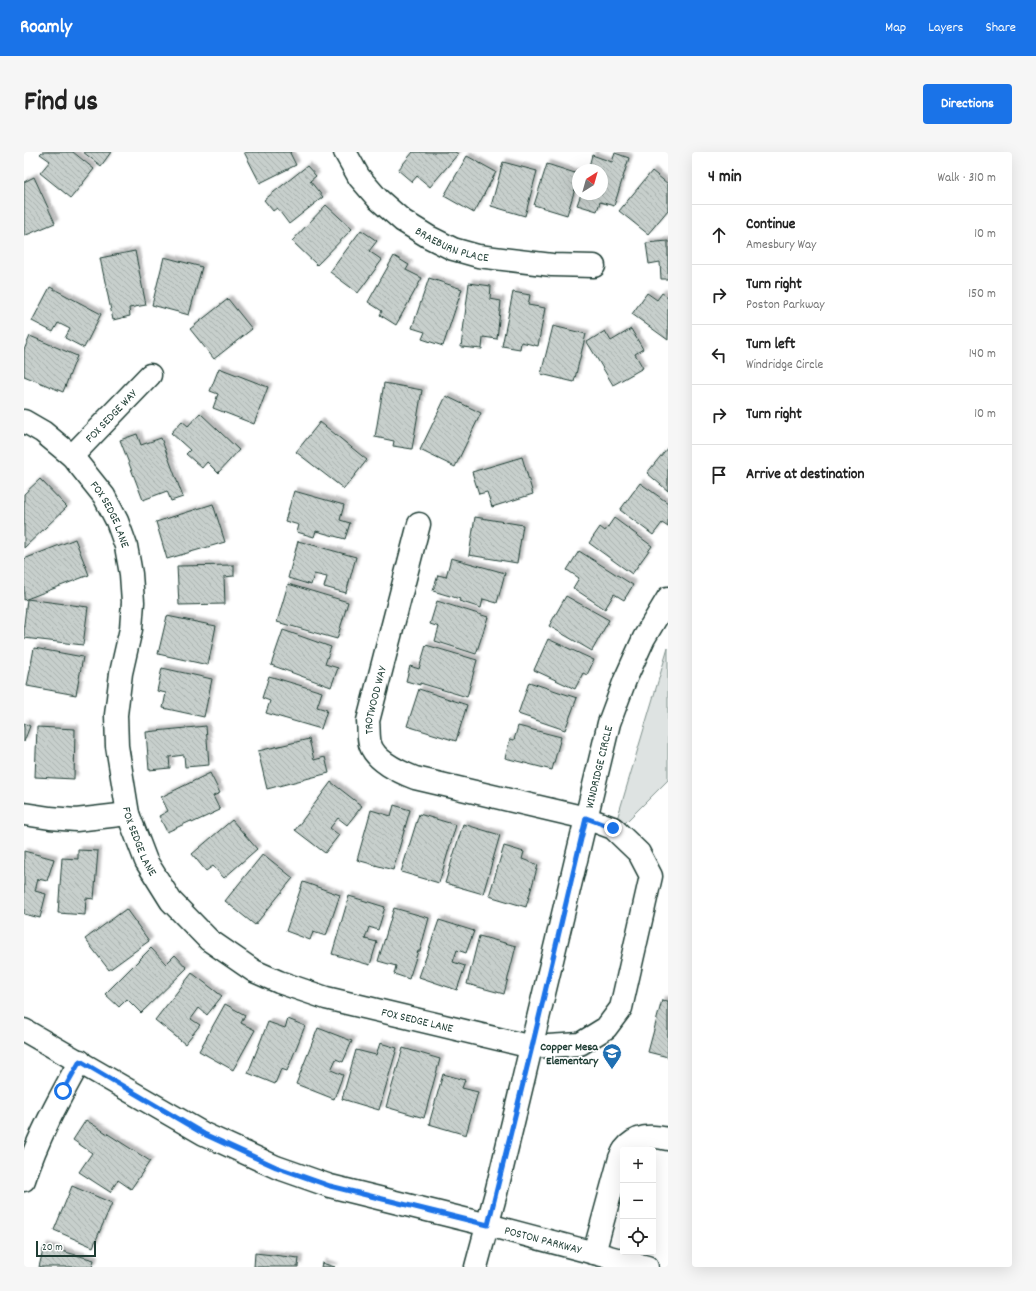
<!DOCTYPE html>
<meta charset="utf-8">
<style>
body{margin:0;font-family:Dekko,sans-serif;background:#f6f6f6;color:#222}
.controls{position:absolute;right:12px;bottom:12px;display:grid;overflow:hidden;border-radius:4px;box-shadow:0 4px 16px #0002}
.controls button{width:36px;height:36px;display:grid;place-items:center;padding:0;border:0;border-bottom:1px solid #e0e0e0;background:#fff;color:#222;font:20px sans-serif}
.compass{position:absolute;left:548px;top:12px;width:36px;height:36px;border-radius:50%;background:#fff;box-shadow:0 4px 16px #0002;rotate:37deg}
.scale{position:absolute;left:12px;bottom:10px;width:60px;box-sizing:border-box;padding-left:4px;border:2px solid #1f3d34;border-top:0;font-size:11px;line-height:14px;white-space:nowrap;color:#1f3d34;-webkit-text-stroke:3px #fff;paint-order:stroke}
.stop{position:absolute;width:12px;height:12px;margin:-9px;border:3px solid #1a73e8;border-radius:50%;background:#fff}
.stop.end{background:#1a73e8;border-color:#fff;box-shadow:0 1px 4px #0008}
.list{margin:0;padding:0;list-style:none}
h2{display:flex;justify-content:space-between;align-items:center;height:52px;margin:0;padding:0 16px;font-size:17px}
h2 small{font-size:13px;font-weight:400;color:#767676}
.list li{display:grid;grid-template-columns:26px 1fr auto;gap:12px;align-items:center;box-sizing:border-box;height:60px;padding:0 16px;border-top:1px solid #e0e0e0}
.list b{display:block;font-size:15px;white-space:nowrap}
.list p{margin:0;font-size:13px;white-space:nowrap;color:#767676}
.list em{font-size:13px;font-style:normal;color:#767676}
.icon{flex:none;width:22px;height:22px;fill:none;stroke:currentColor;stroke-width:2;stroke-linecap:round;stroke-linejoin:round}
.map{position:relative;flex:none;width:644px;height:1115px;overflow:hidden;border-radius:4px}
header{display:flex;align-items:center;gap:24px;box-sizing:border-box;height:56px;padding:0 20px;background:#1a73e8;color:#fff}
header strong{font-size:19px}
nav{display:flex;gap:22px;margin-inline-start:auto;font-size:14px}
.intro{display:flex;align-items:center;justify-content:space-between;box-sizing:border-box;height:96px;padding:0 24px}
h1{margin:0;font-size:28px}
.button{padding:10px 18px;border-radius:4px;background:#1a73e8;color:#fff;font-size:14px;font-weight:700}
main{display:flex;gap:24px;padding:0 24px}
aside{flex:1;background:#fff;border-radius:4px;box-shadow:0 4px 16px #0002}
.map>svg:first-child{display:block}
</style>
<header>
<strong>Roamly</strong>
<nav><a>Map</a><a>Layers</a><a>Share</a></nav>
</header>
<div class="intro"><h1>Find us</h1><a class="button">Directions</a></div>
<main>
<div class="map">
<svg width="644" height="1115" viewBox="0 0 644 1115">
<defs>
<pattern id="building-back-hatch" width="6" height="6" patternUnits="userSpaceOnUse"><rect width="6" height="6" fill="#c7cfcc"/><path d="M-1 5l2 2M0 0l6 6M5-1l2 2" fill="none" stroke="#aab3b0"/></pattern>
<filter id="shadow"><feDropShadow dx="3.5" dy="-3.5" stdDeviation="1" flood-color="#0004"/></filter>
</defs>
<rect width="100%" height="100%" fill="#fff"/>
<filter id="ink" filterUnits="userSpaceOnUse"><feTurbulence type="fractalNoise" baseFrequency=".025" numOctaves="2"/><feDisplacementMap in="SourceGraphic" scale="8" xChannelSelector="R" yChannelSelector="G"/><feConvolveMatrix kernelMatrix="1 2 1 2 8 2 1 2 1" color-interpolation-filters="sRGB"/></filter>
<g filter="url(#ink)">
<path fill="#dee3e2" stroke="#7e908b" d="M644,496V628L588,684Z"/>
<g fill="url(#building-back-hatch)" stroke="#1f3d34" filter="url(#shadow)">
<path d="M18,0H49L70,17L47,46L16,21L26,9L16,2Z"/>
<path d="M59,0H87L77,14Z"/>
<path d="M220,0H267L266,1L272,13L236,31Z"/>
<path d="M389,0H431L434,2L406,35L393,24L388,30L374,18Z"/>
<path d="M591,1L605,6L590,54L576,50L573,59L553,53L557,42H578V18H564L568,3L588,10Z"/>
<path d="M443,4L472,20L450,61L420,44Z"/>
<path d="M479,10L513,19L501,64L467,54Z"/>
<path d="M523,12L554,22V27L543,63L510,53Z"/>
<path d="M283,14L292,24L286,29L299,45L265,72L253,56L249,59L240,48Z"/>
<path d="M628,19L644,32V58L624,82L595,59Z"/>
<path d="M10,25L31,71L0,84V30Z"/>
<path d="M302,53L328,77L293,113L268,89Z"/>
<path d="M337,78L353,89L345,99L358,108L334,141L306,120Z"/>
<path d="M644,89V127H637L636,110L625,112L622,91Z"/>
<path d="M111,99L122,153L105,156L106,164L89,168L76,106Z"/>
<path d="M370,104L385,113L382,118L398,126L372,173L356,163L358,159L344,150Z"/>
<path d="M140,105L178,115L165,163L128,153Z"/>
<path d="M405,126L438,137L419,194L398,187L401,180L388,176Z"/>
<path d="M445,131L467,134L466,147L477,149L473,187L459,185L458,197L437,195Z"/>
<path d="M26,135L77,162L60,196L41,186L46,177L34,171L29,180L8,169Z"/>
<path d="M489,140L506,143L504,153L521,156L514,194L497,190L496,197L478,194Z"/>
<path d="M623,141L633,148L638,141L644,145V188L608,162Z"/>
<path d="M204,147L228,177L190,207L166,177Z"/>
<path d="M529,174L562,182L550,230L517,222Z"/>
<path d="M607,177L619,197L611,202L619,216L589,233L563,190L581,179L587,189Z"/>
<path d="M6,184L53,204L39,240L0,224V198Z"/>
<path d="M195,216L244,235L230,272L189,256L194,242L186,239Z"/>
<path d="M360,231L398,238L388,297L369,294L370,289L351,285Z"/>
<path d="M422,244L457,261L431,315L396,298Z"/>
<path d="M176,261L215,298L194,321L183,310L178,316L162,302L166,298L147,281L158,269L164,274Z"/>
<path d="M296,270L343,308L320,337L272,300Z"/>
<path d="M113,282L117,293L137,286L159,345L147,349L143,339L119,348L96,288Z"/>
<path d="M644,295V339L623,321Z"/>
<path d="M498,305L509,342L468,355L463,340L455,342L448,320Z"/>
<path d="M16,327L43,355L0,396V342Z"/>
<path d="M616,331L644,351V375L638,371L629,383L596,358Z"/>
<path d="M270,339L320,353L316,368L326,371L321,387L292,379L290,385L273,380L275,373L261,369Z"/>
<path d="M189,352L201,390L143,407L132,370Z"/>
<path d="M451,365L499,373L493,411L445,403Z"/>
<path d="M590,366L628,394L608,422L565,391L576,375L581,379Z"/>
<path d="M51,387L65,423L0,448V407Z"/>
<path d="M274,389L332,405L322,441L300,435L303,425L290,422L287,433L264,426Z"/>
<path d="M555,399L609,433L600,448L590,442L581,457L549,436L555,426L543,418Z"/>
<path d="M427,406L481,421L473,451L459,447L457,456L435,449L436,447L409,439L414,423L422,425Z"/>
<path d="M210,413V424L200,425L201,452L155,453L153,414Z"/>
<path d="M264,432L324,450L313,487L253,470Z"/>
<path d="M542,444L585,468L568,499L525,474Z"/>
<path d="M3,447L64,455L59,493L0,486V472Z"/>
<path d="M413,449L464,465L452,502L411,489L415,475L406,472Z"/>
<path d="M143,464L192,474L184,513L134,502Z"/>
<path d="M259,478L307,495L301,512L314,516L307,535L247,513Z"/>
<path d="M524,487L570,508L563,523L559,521L551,537L510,518Z"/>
<path d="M402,493L453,508L443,545L396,531V533L382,529L386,514L395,517Z"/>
<path d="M10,496L59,505L52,543L3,534Z"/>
<path d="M138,516L188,527L180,565L139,556L142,541L133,539Z"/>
<path d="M245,524L298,540L293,555L303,558L297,577L242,561L246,549L238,546Z"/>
<path d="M505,530L553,546L541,578L494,562Z"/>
<path d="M395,537L443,553L432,589L383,574Z"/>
<path d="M0,571L6,574L0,590Z"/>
<path d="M182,574L185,613L161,615L160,603L145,605L146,616L125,618L122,580Z"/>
<path d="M494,574L537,585L528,618L481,606L486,587L490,588Z"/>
<path d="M13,575L51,577L50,627L11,625Z"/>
<path d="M285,587L290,608L301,605L305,621L243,637L234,599Z"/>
<path d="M186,621L196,641L189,644L196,658L168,671L167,669L143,680L135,664L144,659L137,645Z"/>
<path d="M307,630L338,654L323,673L314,666L306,676L315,683L301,701L271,678Z"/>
<path d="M370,653L386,658L369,718L333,708L347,658L367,664Z"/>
<path d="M395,662L432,673L415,731L377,720Z"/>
<path d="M208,668L233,697L200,726L189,714L182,719L168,702Z"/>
<path d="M439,672L476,683L459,742L421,731Z"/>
<path d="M480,694L500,700L498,707L514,713L502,755L465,744Z"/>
<path d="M54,698L74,699L70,747L62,746L61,763L34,761L38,706L54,707Z"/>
<path d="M0,699L30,707L23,729L14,727L11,739L22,742L16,766L0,762Z"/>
<path d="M239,702L269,726L231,773L201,749Z"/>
<path d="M279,730L316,743L302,784L289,780L286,788L262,779Z"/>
<path d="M325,744L361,755L354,778L345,775L341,787L353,790L346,813L308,802Z"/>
<path d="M370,756L405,766L396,799H394L385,827L370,822L372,814L354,809Z"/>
<path d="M102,757L125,789L85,818L61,787Z"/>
<path d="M415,768L450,779L442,801L433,798L429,810L441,814L433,838L395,825Z"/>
<path d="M455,784L492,794L480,842L443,832Z"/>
<path d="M127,796L142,812L151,803L163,816L117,861L103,847L95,855L81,842Z"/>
<path d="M168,821L198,844L183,863L175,856L167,867L176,873L161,892L131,868Z"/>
<path d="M638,848L644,849V905L624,900Z"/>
<path d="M201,852L221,863L217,871L231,878L209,918L175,899Z"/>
<path d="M264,867L281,874L263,919L257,917L251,932L224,921L244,870L261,876Z"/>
<path d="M294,876L328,889L319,910L312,907L307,918L319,923L310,947L272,932Z"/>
<path d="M356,891L373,896L355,958L318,947L332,898L352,903Z"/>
<path d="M379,896L416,907L400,966L362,955Z"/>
<path d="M419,922L441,928L438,936L454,940L442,983L405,972Z"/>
<path d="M62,968L126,1009L107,1037L94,1028L86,1040L55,1020L68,1001L49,988Z"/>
<path d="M48,1034L88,1051L69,1095L30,1078Z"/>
<path d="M20,1094L70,1108L68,1115H15Z"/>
<path d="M231,1101L275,1106L274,1115H230Z"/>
<path d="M298,1111L311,1115H297Z"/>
</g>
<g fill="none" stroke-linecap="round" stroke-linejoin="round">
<g stroke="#1f3d34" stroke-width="25">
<g id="minor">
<path id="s1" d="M321,0L335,25L354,47L379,69L405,85L429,97L454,104L528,113L570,114"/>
<path id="s2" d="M0,269L19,280L48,304L80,344L93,369L102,394L107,422L109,450L107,477L97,521L92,563L93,594L104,662L122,709L147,749L185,788L230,819L255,830L302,846L508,895L556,892L582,876L597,856L627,724L615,701L589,676L562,666L391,626C376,620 351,609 346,592C344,585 345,576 344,569L395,372"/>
<path id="s3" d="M48,304L126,223"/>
<path d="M0,662L26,666L52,668L104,662"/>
<path id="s4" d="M0,878L180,982L252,1015L306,1034L464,1073L623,1115"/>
<path d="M600,998C612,983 627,983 644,987"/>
<path d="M0,1028C13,987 35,947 56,909"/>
<path d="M570,1101L596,1006L599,1000"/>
<path id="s5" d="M452,1115L472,1041L585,571L601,528L620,486L644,446"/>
</g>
</g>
<use href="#minor" stroke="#fff" stroke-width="22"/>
</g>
</g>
<g fill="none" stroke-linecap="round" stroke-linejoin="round" filter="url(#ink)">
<path stroke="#1a73e8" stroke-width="5" d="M39,939L56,909L180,982L252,1015L306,1034L464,1073L508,895L562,666L589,676"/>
</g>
<defs>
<g id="school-pin" transform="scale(1)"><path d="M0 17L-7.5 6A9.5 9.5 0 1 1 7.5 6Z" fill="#1f6fb2" stroke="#fff"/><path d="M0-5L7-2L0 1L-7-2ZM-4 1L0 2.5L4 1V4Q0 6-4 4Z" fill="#fff"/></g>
</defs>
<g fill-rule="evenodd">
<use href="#school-pin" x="588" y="901"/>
</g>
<g text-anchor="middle" stroke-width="3.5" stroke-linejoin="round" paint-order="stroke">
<g font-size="12" fill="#1f3d34" stroke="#fff">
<text dy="4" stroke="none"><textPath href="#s1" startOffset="146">BRAEBURN PLACE</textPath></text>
<text dy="4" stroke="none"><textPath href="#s3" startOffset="56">FOX SEDGE WAY</textPath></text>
<text dy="4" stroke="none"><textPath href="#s2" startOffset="130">FOX SEDGE LANE</textPath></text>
<text dy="4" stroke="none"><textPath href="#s2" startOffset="1540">TROTWOOD WAY</textPath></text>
<text dy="4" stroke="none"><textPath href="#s5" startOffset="515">WINDRIDGE CIRCLE</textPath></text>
<text dy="4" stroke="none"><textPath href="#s2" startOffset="466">FOX SEDGE LANE</textPath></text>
<text dy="4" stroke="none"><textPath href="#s2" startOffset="814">FOX SEDGE LANE</textPath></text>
<text dy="4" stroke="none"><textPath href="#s4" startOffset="564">POSTON PARKWAY</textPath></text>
</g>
<g font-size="12" font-weight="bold" fill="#1f3d34" stroke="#fff" text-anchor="end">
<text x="574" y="898">Copper Mesa<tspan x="574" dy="14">Elementary</tspan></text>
</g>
</g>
</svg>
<div class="controls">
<button>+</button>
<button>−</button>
<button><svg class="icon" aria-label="locate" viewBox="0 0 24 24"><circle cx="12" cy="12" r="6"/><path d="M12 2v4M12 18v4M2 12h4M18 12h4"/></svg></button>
</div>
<svg class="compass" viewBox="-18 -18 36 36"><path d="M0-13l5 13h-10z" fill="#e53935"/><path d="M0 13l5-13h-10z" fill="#767676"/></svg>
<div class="scale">20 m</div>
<div class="stop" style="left:39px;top:939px"></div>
<div class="stop end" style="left:589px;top:676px"></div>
</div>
<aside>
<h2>4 min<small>Walk · 310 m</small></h2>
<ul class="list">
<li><svg class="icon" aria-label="ahead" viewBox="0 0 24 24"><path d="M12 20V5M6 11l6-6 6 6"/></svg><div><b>Continue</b><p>Amesbury Way</p></div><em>10 m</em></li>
<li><svg class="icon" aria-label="right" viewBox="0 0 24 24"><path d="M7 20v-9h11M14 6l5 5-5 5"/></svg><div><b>Turn right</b><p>Poston Parkway</p></div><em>150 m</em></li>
<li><svg class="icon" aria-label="left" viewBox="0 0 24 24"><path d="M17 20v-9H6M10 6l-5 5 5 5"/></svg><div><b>Turn left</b><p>Windridge Circle</p></div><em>140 m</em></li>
<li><svg class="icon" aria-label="right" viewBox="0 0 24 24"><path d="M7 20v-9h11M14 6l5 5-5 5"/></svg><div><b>Turn right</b></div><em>10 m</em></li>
<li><svg class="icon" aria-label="arrive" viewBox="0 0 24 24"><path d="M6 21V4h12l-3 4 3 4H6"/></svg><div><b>Arrive at destination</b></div></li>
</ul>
</aside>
</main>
